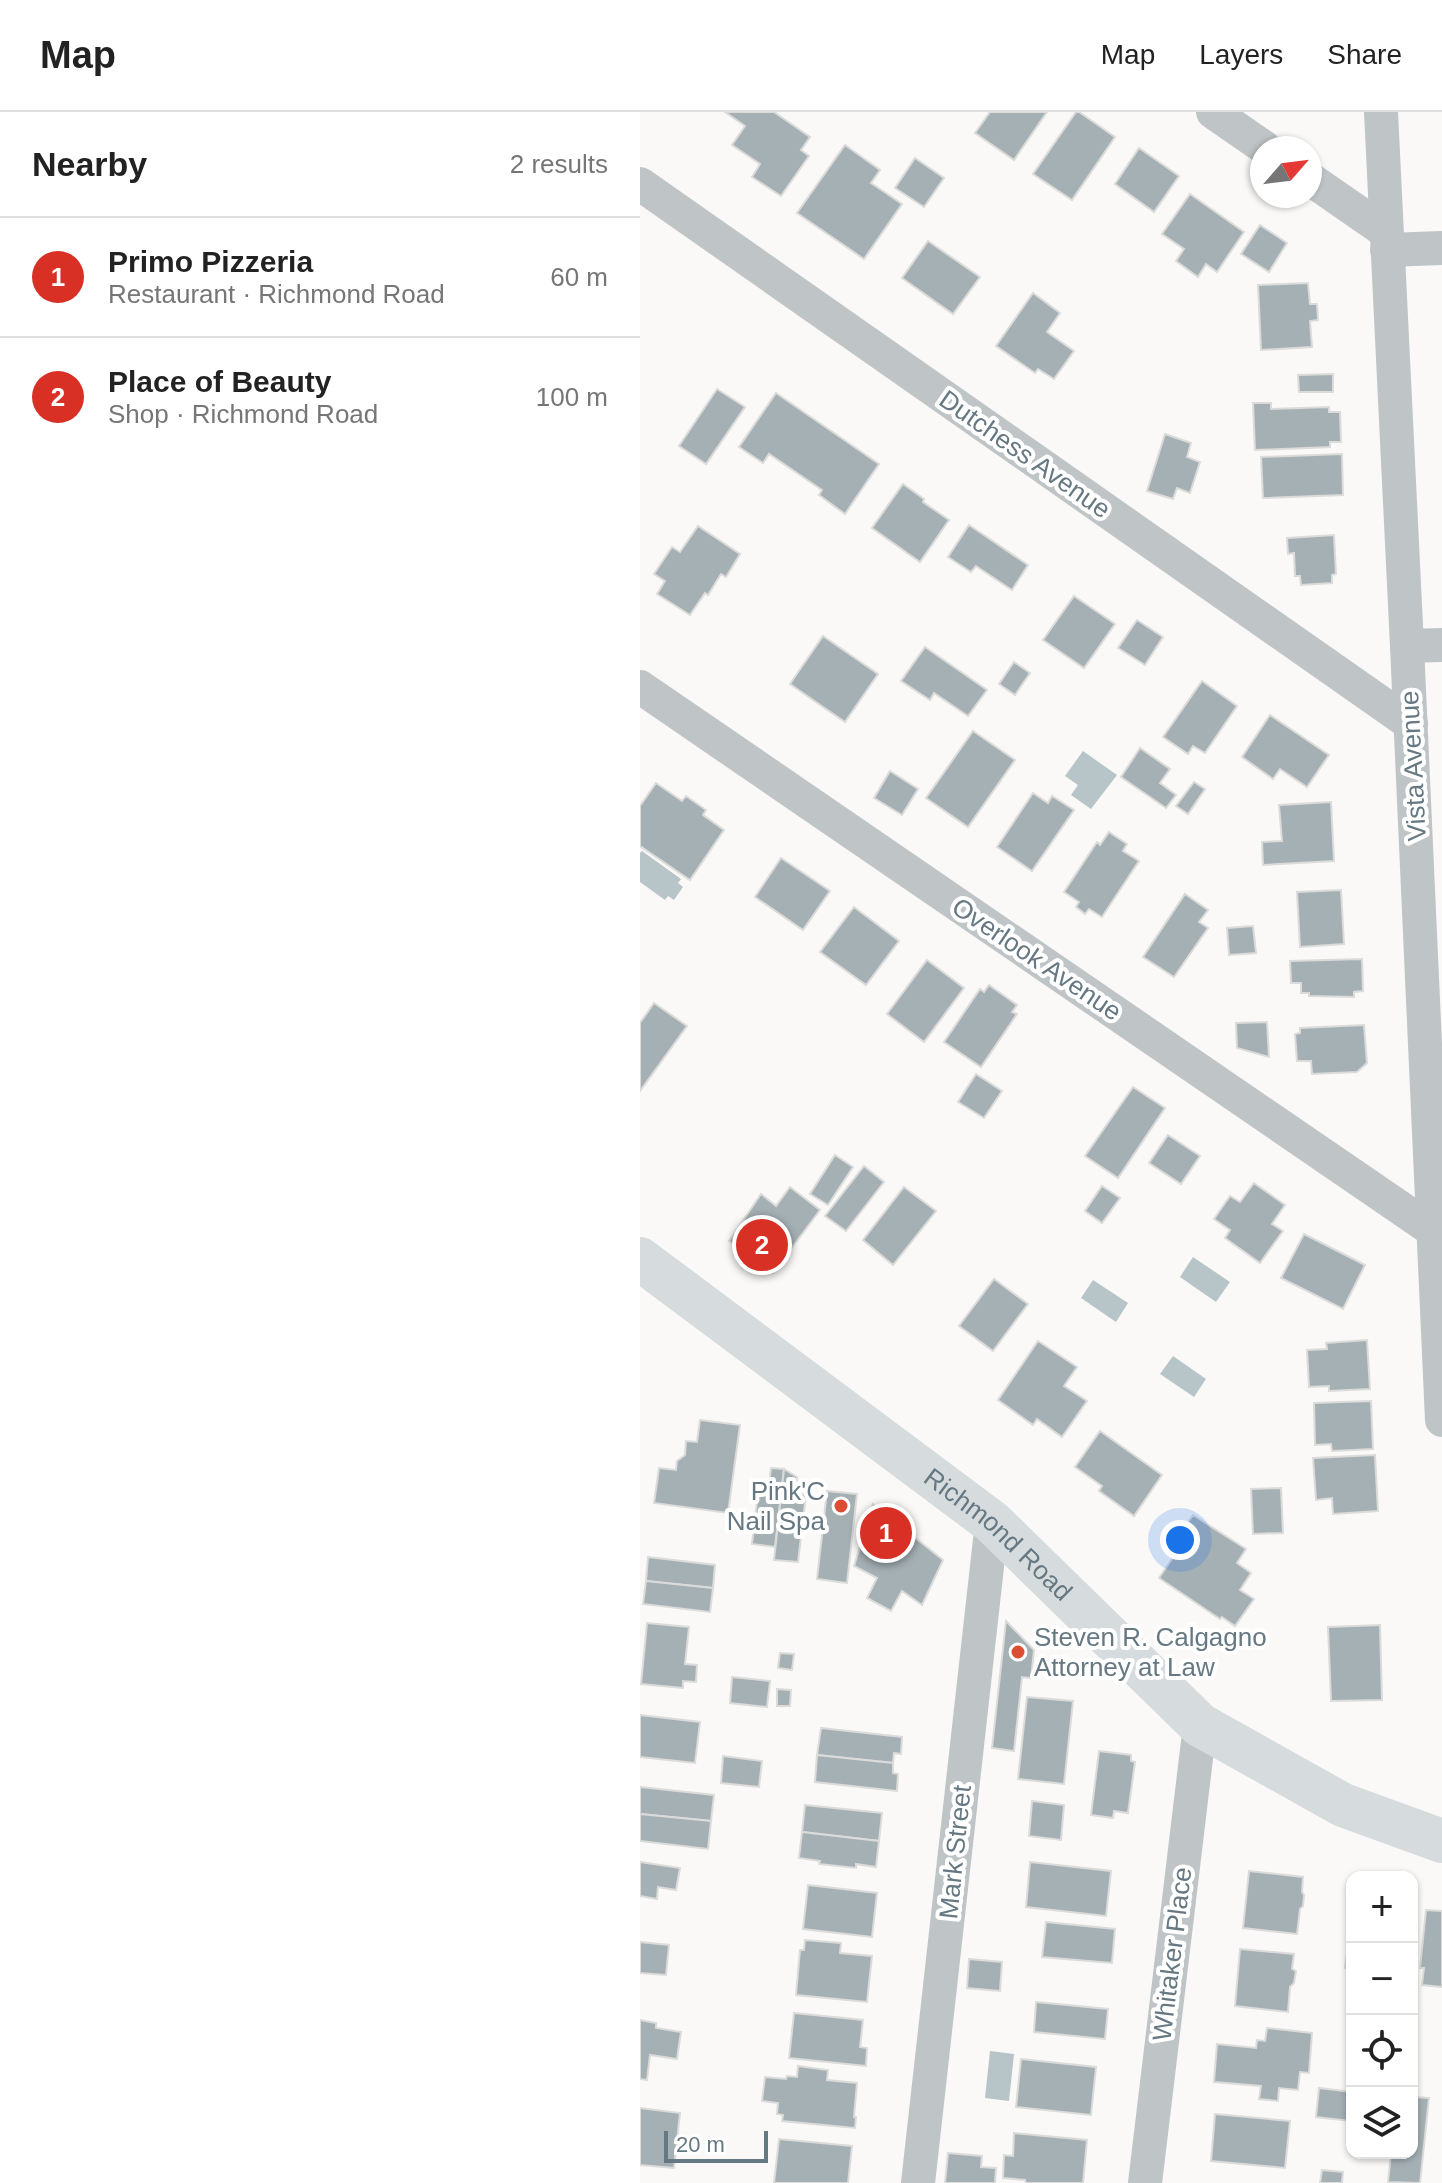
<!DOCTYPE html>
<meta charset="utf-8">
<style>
body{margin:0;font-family:Helvetica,sans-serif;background:#f2f2f2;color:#222}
.controls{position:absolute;right:24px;bottom:24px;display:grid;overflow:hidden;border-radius:16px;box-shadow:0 2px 6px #0004}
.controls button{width:72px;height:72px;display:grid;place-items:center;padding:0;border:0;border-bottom:2px solid #e0e0e0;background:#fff;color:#222;font:40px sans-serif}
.compass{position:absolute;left:610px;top:24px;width:72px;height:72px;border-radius:50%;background:#fff;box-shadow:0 2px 6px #0004;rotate:62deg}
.scale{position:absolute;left:24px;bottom:20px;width:104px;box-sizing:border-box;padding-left:8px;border:4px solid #667881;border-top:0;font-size:22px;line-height:28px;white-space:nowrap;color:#667881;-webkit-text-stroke:6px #fff;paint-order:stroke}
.you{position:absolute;left:540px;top:1428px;width:28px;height:28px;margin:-20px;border:6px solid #fff;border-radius:50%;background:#1a73e8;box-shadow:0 0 0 12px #1a73e833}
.badge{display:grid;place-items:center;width:52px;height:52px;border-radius:50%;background:#d93025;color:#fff;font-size:26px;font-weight:700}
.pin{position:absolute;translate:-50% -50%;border:4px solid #fff;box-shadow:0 2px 8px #0006}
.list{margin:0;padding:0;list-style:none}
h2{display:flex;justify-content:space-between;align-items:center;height:104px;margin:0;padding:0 32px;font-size:34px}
h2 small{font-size:26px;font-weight:400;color:#767676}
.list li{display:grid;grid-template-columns:52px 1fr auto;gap:24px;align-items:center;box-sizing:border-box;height:120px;padding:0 32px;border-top:2px solid #e0e0e0}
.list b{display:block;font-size:30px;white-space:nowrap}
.list p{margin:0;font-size:26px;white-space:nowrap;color:#767676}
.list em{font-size:26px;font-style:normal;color:#767676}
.icon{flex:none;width:44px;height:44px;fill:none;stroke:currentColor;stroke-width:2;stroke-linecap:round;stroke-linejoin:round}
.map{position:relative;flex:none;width:802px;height:2071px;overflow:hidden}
header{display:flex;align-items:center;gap:48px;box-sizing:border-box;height:112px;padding:0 40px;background:#fff;border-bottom:2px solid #e0e0e0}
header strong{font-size:38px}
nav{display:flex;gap:44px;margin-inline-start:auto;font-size:28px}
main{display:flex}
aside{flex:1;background:#fff}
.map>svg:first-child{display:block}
</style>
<header>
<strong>Map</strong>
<nav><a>Map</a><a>Layers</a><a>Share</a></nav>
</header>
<main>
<aside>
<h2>Nearby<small>2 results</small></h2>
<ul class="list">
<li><span class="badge">1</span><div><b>Primo Pizzeria</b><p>Restaurant · Richmond Road</p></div><em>60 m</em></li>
<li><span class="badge">2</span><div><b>Place of Beauty</b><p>Shop · Richmond Road</p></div><em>100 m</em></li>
</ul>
</aside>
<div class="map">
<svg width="802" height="2071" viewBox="0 0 802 2071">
<rect width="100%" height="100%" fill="#faf9f8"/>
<g fill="#b8c5c8">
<path d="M443,639L477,663L451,697L431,683L438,673L425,664Z"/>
<path d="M2,739L41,767L38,771L43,775L34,788L28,784L25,788L0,770V741Z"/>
<path d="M553,1145L590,1170L576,1190L540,1165Z"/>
<path d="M453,1168L488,1191L476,1210L441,1186Z"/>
<path d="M533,1244L566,1267L554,1285L520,1262Z"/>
<path d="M350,1939L374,1942L369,1989L345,1986Z"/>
</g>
<g fill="#a5b0b5" stroke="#dbdbda" stroke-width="2">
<path d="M85,0H134L170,25L161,38L169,44L141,84L112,65L120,52L92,33L105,14Z"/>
<path d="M350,0H407L374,48L335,21Z"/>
<path d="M436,0H439L475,25L432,88L393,62Z"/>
<path d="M205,33L240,58L231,71L262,92L224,147L157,101Z"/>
<path d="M499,36L539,64L514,100L475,72Z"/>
<path d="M275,46L304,66L284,95L255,76Z"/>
<path d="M550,82L604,120L577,160L566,152L558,165L536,149L544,137L522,122Z"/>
<path d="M620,113L647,131L629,160L601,142Z"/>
<path d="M288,129L340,165L313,202L262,166Z"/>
<path d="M668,171L670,192H677L678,208L670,209L672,235L621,238L618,173Z"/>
<path d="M393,181L420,201L407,220L434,239L414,267L398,257L395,261L356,234Z"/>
<path d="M693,262V280H659L658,263Z"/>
<path d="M77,277L105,295L66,352L39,334Z"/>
<path d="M136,281L239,352L205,402L179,383L182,378L129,342L123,351L99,335Z"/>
<path d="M613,291H631V297L689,295V300H700L701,330H690V335L615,338Z"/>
<path d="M525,322L551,331L547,345L560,350L550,381L537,376L533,387L507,379Z"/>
<path d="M702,342L703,383L623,386L621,345Z"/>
<path d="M263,372L284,387L283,390L309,408L280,450L232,416Z"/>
<path d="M329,413L388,453L372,478L336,454L331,460L308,445Z"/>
<path d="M58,414L100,442L86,465L81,462L68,483L65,481L50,503L17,482L25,469L14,462L32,435L40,440Z"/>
<path d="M694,423L696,462L692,463V471L661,473L660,464H655L654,441L648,442L647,426Z"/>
<path d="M434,484L475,512L444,556L403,528Z"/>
<path d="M497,508L523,525L505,553L478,536Z"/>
<path d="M183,524L238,562L205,610L150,572Z"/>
<path d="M285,535L347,578L328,604L294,581L290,588L261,569Z"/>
<path d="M374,550L390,561L375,583L359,572Z"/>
<path d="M562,569L597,594L565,641L553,634L548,642L523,625Z"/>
<path d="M630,603L689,643L667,675L640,657L633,667L602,645Z"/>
<path d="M333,619L375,648L328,715L286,686Z"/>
<path d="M500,636L530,657L520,671L536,683L526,696L481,665Z"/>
<path d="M250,659L278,677L262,703L234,686Z"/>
<path d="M554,670L565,677L548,702L536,694Z"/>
<path d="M16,671L42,689L46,684L66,698L63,703L84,718L50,768L0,734V694Z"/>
<path d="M393,681L408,691L412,684L434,698L392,759L357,735Z"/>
<path d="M691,690L694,749L623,753L622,730L642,729L639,693Z"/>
<path d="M469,720L487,732L483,739L499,749L462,805L449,797L445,802L436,795L439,790L424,780L457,730L460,733Z"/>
<path d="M141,746L190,779L163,818L115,785Z"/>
<path d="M701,778L704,832L660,835L657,780Z"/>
<path d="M545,782L568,798L559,810L568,816L534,865L503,845Z"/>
<path d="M214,795L259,829L226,873L180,840Z"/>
<path d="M613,814L616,841L589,843L587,816Z"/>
<path d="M722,847L723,879L714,880V885L669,884V881H661V871H651L650,849Z"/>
<path d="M287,848L324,876L284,930L247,902Z"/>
<path d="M349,873L377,893L372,900L377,902L341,955L304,930L340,877L344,880Z"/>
<path d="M14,891L47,914L0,979V911Z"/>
<path d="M627,910L629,945L597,936L596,911Z"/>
<path d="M724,913L727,951L717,960L672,962L671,949H657L655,922L660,921V916Z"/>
<path d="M336,962L362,979L344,1006L318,990Z"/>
<path d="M493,975L525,996L478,1066L445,1044Z"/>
<path d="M528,1023L560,1044L541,1072L509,1051Z"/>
<path d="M195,1043L213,1055L188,1093L170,1082Z"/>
<path d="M224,1054L244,1070L206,1119L185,1104Z"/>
<path d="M614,1071L645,1093L632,1112L643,1119L620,1151L585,1126L590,1118L574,1107L590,1084L600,1090Z"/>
<path d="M462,1074L480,1086L462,1111L445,1099Z"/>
<path d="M150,1075L180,1098L133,1161L89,1129L121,1082L136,1094Z"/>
<path d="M264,1075L296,1099L253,1153L223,1128Z"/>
<path d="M664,1122L725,1153L703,1197L641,1166Z"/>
<path d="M354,1167L388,1192L353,1239L319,1214Z"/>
<path d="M727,1228L730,1277L689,1279V1274L669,1275L667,1238L687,1237L686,1231Z"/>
<path d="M398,1229L437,1255L424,1274L447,1289L422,1325L397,1307L393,1313L358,1288Z"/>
<path d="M731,1289L733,1337L692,1339L691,1332L675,1333L674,1291Z"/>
<path d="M60,1308L100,1313L88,1401L14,1391L19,1356L36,1358L37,1349L45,1343L46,1329L57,1330Z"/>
<path d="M460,1319L522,1363L494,1404L459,1379L462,1374L435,1355Z"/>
<path d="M735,1343L738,1399L693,1402L692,1386L676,1388L673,1346Z"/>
<path d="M131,1356L144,1357L135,1435L112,1432L119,1372L129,1373Z"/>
<path d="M144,1357L157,1365L156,1381L166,1383L158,1450L134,1448Z"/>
<path d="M641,1376L643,1421L613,1422L611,1377Z"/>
<path d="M187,1379L217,1382L207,1471L177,1467Z"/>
<path d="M233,1392L303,1448L282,1493L262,1479L251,1499L227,1486L237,1466L214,1454Z"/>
<path d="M553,1403L606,1437L597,1451L611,1461L600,1478L614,1487L595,1514L582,1505L580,1507L519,1466L549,1422L543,1418Z"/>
<path d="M8,1445L75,1453L73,1476L6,1469Z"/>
<path d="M6,1469L73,1476L70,1500L3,1492Z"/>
<path d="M366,1509L394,1538L391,1566L382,1565L374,1639L352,1636Z"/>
<path d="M7,1511L49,1515L45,1552L57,1553L56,1570L43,1569V1576L1,1572Z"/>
<path d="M740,1513L742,1588L691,1589L688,1515Z"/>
<path d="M140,1541L154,1542L152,1558L138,1556Z"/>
<path d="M92,1565L130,1569L127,1595L90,1591Z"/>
<path d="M137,1577L151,1578L150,1594H137Z"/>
<path d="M387,1585L433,1589L424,1672L378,1667Z"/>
<path d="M0,1603L60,1610L55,1651L0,1645Z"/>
<path d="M181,1616L262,1625L261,1642L254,1641L253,1651L177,1643Z"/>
<path d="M459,1639L491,1643V1649L495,1650L488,1701L474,1699L473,1706L451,1703Z"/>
<path d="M177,1643L253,1651V1661L258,1662L257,1679L175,1670Z"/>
<path d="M83,1644L122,1649L119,1675L81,1671Z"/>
<path d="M0,1675L74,1683L71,1709L0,1702Z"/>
<path d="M392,1689L424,1693L421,1728L389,1724Z"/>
<path d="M165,1693L242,1701L239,1729L162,1720Z"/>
<path d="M0,1702L71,1709L68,1737L0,1729Z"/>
<path d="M162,1720L239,1729L236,1755L216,1752V1756L179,1752L180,1749L159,1746Z"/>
<path d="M0,1750L40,1756L36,1778L18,1775L17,1787L0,1784Z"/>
<path d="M390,1750L471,1759L466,1804L386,1795Z"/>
<path d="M609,1759L663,1765L662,1780L664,1783L663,1794L660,1797L657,1822L603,1816Z"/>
<path d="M168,1773L237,1781L232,1825L163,1817Z"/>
<path d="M786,1798L802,1799V1875L782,1873L784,1856H780Z"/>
<path d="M712,1802V1857L705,1856Z"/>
<path d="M406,1810L475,1817L472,1851L402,1845Z"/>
<path d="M165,1828L201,1831L200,1841L232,1844L227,1890L156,1883L160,1838H164Z"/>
<path d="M0,1830L29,1833L26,1863L0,1861Z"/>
<path d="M600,1837L654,1842L652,1857L656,1859L654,1871L650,1875L648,1900L595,1894Z"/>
<path d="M329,1847L362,1850L360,1879L327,1876Z"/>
<path d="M396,1890L468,1897L465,1927L394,1920Z"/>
<path d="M154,1901L223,1908L220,1935L227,1936L226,1954L149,1946Z"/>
<path d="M0,1908L16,1911V1916L41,1920L37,1947L10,1943L7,1968L0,1967Z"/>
<path d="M627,1916L672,1921L669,1961L660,1960L658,1978L639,1976L638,1989L619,1987L621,1974L574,1970L577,1932L616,1936L617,1928L625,1929Z"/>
<path d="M381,1947L456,1955L451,2003L376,1995Z"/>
<path d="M158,1954L188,1958L187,1968L217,1971L214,2005H216L215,2016L142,2009L143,2003L137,2002L138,1991L122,1989L125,1965L146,1967L147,1964L157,1965Z"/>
<path d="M679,1976L712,1980L710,2009L676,2005Z"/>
<path d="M772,1985L789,1986L780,2071L748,2070L751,2041H772Z"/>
<path d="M0,1996L40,2001L34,2056L0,2053Z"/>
<path d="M575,2002L650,2009L645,2056L571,2049Z"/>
<path d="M374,2021L447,2028L443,2071H386L385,2068L363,2066L364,2043L373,2044Z"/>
<path d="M139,2027L212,2034L208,2071H134Z"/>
<path d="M308,2041L342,2044L341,2055L356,2056L355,2071H305Z"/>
<path d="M682,2058L703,2060L702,2071H680Z"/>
</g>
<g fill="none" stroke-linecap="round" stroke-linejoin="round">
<g stroke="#bfc4c7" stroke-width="34">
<path d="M573,0L625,36"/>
<path d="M741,0L767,534L802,1308"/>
<path d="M670,67L745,119"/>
<path d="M0,72L771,612"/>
<path d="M747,138L802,136"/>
<path d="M767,534L802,533"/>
<path d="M0,575L794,1119"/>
<path d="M278,2071L352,1410"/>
<path d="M505,2071L560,1613"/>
</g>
<path stroke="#d6dbde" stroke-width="44" id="s1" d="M0,1147L352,1410L560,1613L703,1693L802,1729"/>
</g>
<g fill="#dd4d34" stroke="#fff" stroke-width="3">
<circle cx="201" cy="1394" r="8"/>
<circle cx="378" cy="1540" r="8"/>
</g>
<g text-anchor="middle" stroke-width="8" stroke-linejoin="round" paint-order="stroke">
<g font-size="26" fill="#667881" stroke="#fff">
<text transform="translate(385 342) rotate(35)" y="9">Dutchess Avenue</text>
<text transform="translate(773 654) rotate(-93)" y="9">Vista Avenue</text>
<text transform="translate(397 847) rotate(34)" y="9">Overlook Avenue</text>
<text dy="9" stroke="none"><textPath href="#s1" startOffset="452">Richmond Road</textPath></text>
<text transform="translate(315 1740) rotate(-84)" y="9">Mark Street</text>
<text transform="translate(532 1842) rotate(-83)" y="9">Whitaker Place</text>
</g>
<g font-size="26" fill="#667881" stroke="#fff" text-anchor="end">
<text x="185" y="1388">Pink'C<tspan x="185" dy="30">Nail Spa</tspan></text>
<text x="394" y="1534" text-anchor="start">Steven R. Calgagno<tspan x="394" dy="30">Attorney at Law</tspan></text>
</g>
</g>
</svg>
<div class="controls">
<button>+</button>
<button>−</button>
<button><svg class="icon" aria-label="locate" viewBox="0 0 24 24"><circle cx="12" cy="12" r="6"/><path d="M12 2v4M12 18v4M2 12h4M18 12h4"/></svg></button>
<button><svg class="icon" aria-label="layers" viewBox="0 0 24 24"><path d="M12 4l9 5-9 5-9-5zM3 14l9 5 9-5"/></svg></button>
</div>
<svg class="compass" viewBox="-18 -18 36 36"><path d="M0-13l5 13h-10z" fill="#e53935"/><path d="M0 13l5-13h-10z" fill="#767676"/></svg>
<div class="scale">20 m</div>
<div class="you"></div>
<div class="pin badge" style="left:246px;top:1421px">1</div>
<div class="pin badge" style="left:122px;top:1133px">2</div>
</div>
</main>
